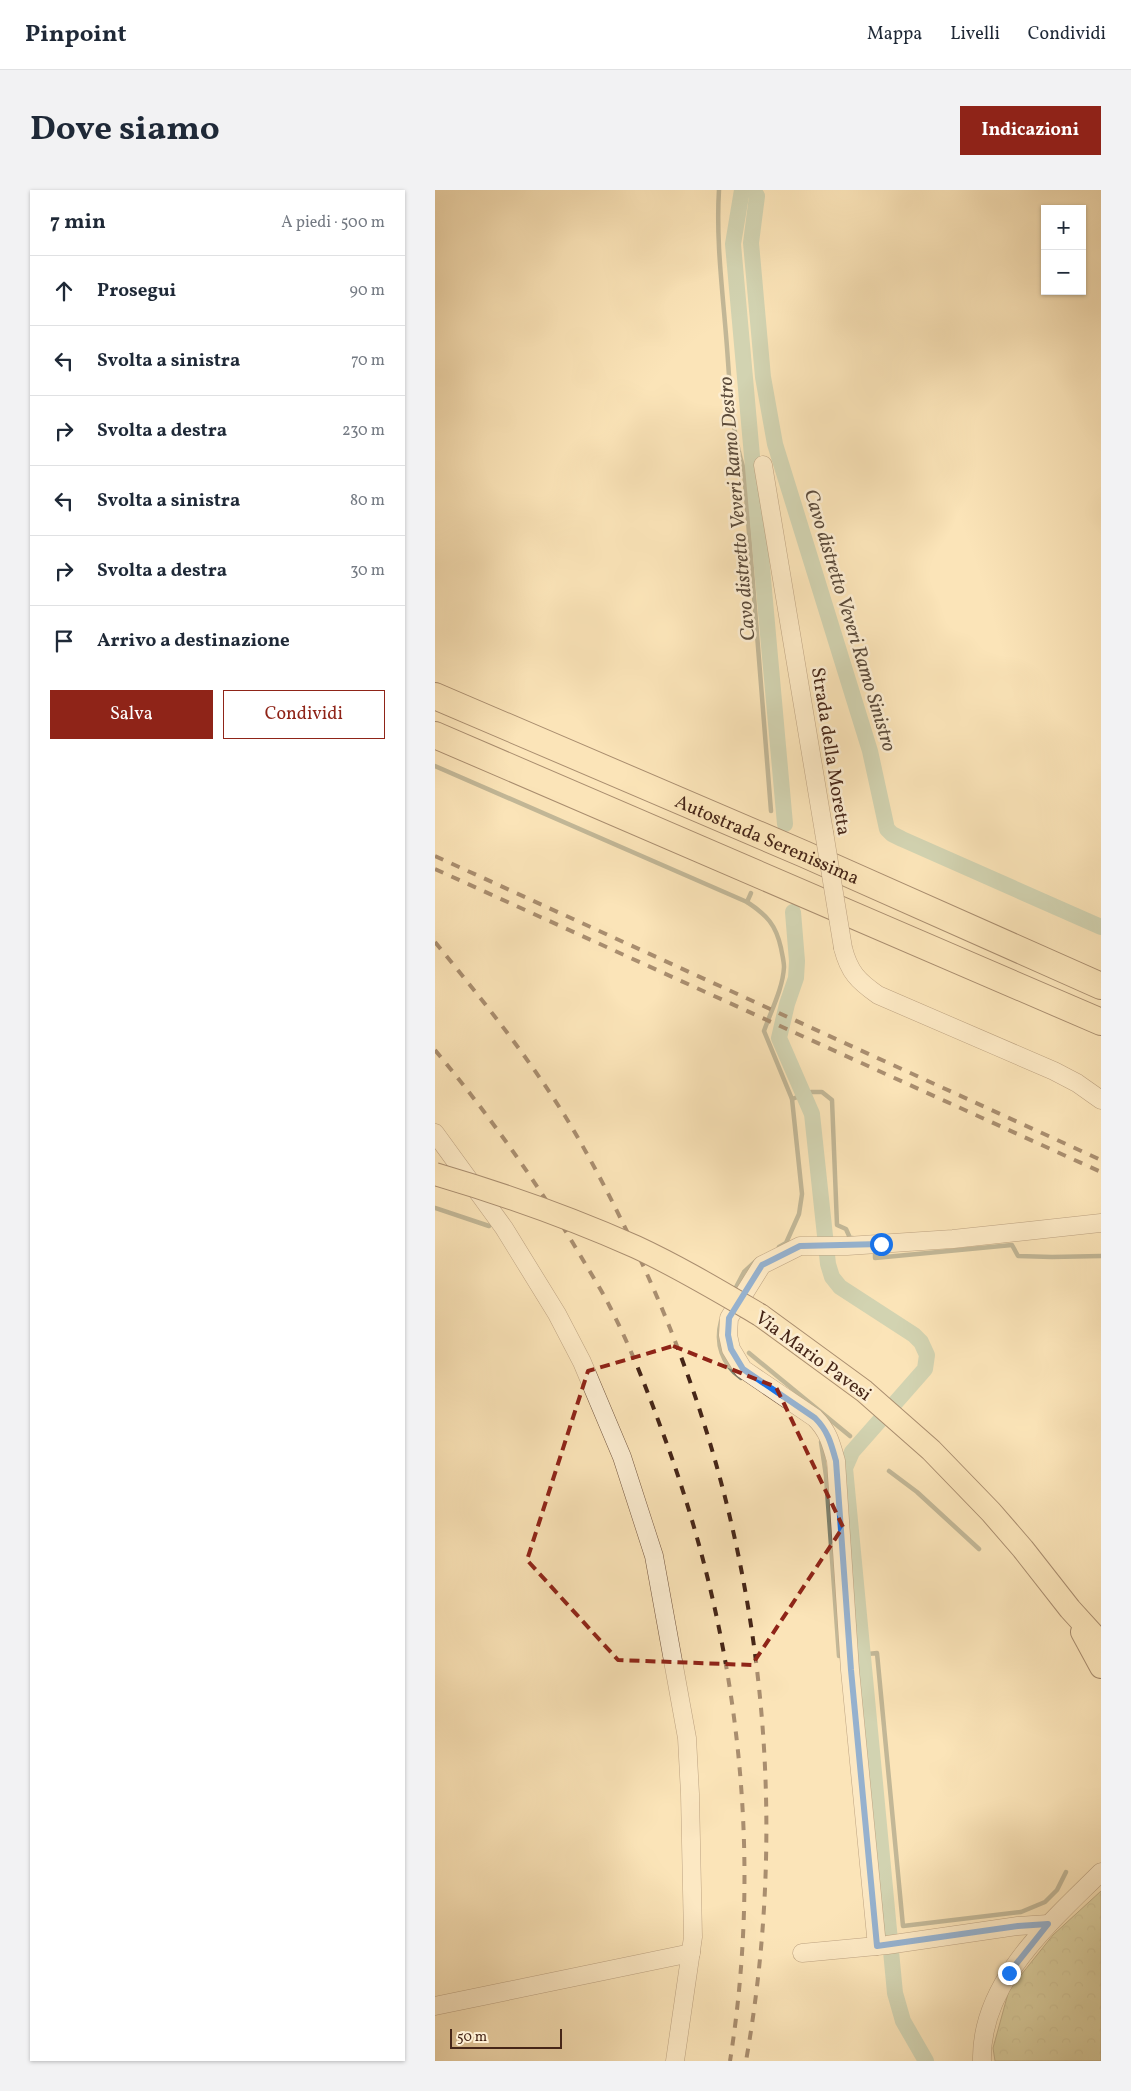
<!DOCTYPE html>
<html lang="it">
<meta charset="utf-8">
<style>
body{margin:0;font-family:Vollkorn,serif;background:#f2f2f3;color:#1f2937}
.controls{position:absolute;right:15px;top:15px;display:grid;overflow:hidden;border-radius:0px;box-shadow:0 1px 4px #0004}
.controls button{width:45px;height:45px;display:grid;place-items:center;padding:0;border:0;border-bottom:1px solid #e0e1e3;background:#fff;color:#1f2937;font:25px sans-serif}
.scale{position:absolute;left:15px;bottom:12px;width:112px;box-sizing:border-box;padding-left:5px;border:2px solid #462618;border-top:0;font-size:14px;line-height:18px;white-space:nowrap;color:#462618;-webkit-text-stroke:4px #fcedd1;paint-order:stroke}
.stop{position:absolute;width:15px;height:15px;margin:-11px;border:4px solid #1a73e8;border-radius:50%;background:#fff}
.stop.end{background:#1a73e8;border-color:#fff;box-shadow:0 1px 5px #0008}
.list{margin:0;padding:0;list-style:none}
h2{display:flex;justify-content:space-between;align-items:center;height:65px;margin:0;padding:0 20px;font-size:21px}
h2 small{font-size:16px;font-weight:400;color:#747a83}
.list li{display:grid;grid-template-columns:32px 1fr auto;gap:15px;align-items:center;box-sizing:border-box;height:70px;padding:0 20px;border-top:1px solid #e0e1e3}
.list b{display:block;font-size:19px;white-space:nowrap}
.list em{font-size:16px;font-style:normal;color:#747a83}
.actions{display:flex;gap:10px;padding:15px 20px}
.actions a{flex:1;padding:11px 0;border:1px solid #8f2418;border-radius:0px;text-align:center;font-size:18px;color:#8f2418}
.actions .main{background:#8f2418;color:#fff}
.icon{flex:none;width:28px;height:28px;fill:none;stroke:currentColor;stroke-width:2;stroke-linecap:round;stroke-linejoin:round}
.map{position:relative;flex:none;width:666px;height:1871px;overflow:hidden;border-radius:0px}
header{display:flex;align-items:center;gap:30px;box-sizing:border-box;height:70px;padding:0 25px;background:#fff;border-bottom:1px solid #e0e1e3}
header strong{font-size:24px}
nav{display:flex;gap:28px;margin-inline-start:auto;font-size:18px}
.intro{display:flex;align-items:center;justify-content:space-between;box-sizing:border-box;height:120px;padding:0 30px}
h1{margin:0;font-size:35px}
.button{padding:12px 22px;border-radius:0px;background:#8f2418;color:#fff;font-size:18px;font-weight:700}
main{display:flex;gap:30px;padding:0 30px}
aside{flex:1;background:#fff;border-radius:0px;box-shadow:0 1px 4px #0004}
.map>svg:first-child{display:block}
</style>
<header>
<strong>Pinpoint</strong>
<nav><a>Mappa</a><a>Livelli</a><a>Condividi</a></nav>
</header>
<div class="intro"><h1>Dove siamo</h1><a class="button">Indicazioni</a></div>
<main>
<aside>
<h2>7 min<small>A piedi · 500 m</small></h2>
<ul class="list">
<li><svg class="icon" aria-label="ahead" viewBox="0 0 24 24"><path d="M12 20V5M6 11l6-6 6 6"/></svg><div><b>Prosegui</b></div><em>90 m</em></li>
<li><svg class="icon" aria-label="left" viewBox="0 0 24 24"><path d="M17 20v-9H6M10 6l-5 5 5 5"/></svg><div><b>Svolta a sinistra</b></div><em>70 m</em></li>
<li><svg class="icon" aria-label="right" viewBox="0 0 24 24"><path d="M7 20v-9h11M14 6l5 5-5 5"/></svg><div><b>Svolta a destra</b></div><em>230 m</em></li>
<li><svg class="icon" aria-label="left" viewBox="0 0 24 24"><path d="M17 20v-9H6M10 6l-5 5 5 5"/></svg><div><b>Svolta a sinistra</b></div><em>80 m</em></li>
<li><svg class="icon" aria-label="right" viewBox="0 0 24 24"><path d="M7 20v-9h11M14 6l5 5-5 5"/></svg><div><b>Svolta a destra</b></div><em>30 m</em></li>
<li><svg class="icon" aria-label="arrive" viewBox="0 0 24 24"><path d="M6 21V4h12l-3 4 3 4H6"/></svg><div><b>Arrivo a destinazione</b></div></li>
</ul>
<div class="actions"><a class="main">Salva</a><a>Condividi</a></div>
</aside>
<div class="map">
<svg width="666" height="1871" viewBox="0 0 666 1871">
<defs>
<pattern id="forest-crowns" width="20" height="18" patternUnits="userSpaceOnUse" patternTransform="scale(1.25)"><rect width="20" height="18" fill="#bfc48e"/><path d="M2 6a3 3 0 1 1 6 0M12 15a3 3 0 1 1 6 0" fill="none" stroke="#a6a87a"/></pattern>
</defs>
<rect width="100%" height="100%" fill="#fbe4b8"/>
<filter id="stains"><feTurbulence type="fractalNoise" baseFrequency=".004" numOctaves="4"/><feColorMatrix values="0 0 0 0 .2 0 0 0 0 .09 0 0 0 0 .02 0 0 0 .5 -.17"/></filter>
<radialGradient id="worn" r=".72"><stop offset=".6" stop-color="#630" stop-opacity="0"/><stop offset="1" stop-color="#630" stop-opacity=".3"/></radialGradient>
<path fill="url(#forest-crowns)" stroke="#827553" d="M666,1701V1871H560L558,1858L574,1800L618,1745Z"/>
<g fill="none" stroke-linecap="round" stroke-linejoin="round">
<g stroke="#7c826f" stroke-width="4.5">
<path d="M284,0C281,48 287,96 291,145C295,190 295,237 309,280L336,621"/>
<path d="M0,576L312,712C332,725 341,735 346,758C347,764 349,771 349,777C348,798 336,821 329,841L357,909L367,1004L364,1024L351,1053L344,1057"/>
<path d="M312,712L316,703"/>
<path d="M357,909L376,902H387L397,910L402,1035L411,1039L415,1048H418"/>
<path d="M0,1018L54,1036"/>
<path d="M440,1058V1068L577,1055L583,1066L617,1067L666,1066"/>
<path d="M299,1101L309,1082L322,1070"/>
<path d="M286,1131C280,1153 287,1175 306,1188"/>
<path d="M314,1163L415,1246"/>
<path d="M386,1252L391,1286L404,1466"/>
<path d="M454,1281L482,1302L544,1359"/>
<path d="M433,1464L442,1463L468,1736L586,1722L610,1712L622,1700L631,1682"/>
</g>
<g stroke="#a0bfa9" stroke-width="16">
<path d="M307,0L298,54L350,634"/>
<path d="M318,0L322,6L316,53L328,187L340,254L435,561L452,639L457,644L467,649L666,737"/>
<path d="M358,722L362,771L361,788L352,814L344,848L377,924L393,1074L397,1087L405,1097L479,1145L486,1152L492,1165L490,1179L417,1262L410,1278L460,1803L468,1831L491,1871"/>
</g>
<g stroke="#735640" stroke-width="19">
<g id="minor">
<path d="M328,275L389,642"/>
<path d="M408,758C414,782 423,791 443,805L619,881L642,893L666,910"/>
<path d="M0,943L69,1038L122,1124L147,1172L187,1267L219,1366L252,1548L255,1604L258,1747L240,1871"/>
<path d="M442,1756L415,1480L401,1271C396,1253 393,1241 380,1228L308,1179L296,1159L293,1145L294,1128L327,1075L365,1056H412L518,1049L666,1033"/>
<path d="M367,1763L452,1755L583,1736L613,1734"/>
<path d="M0,1816L256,1763"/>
<path d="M547,1871C545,1792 615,1733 666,1682"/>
</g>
</g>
<g stroke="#462618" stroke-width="24">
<g id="major">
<path d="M325,1125L429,1201L496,1260L556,1322L588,1359L635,1419L666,1453"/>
<path d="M647,1442L666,1477"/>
</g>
</g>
<g stroke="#462618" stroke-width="28">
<g id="highway">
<path id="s1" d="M0,506L369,664L666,796"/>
<path d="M0,545L666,832"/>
</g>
</g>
<use href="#minor" stroke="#fcedd1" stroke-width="18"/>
<use href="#major" stroke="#fbe4b8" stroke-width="22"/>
<use href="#highway" stroke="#fbe4b8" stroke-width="26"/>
<g stroke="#462618" stroke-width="4" stroke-dasharray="9 9" stroke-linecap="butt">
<path d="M0,666L666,970"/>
<path d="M0,679L666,982"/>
<path d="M0,752C46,808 91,864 130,926C155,967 177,1010 198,1054C320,1308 360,1593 311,1871"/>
<path d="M0,860C54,925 102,992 145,1065C155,1082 166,1099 175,1117C195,1156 211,1197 226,1238C302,1440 329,1657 295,1871"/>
</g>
<g stroke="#735640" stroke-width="19" stroke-linecap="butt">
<path id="minor-bridge" d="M389,642L408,758"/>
</g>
<g stroke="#462618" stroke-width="24" stroke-linecap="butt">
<path id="major-bridge" d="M0,984C68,1004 136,1028 201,1057C244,1077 284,1101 325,1125"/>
</g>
<use href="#minor-bridge" stroke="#fcedd1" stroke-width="18"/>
<use href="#major-bridge" stroke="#fbe4b8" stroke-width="22"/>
</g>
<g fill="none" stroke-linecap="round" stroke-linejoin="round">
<path stroke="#1a73e8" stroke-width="6" d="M446,1054L365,1056L327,1075L294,1128L293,1145L296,1159L308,1179L380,1228C393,1241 396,1253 401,1271L416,1480L442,1756L583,1736L613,1734L574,1783"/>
</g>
<path d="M0 0H666V1871H0ZM238,1156L341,1197L408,1337L317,1475L183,1470L92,1370L153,1181Z" fill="#fbe4b8" fill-opacity=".55" fill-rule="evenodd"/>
<path fill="none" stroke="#8f2418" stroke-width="4" stroke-dasharray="10 6" stroke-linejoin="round" d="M238,1156L341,1197L408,1337L317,1475L183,1470L92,1370L153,1181Z"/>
<g text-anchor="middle" stroke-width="5" stroke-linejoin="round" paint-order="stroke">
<g font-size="19" fill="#462618" stroke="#fcedd1">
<text transform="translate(397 561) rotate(81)" y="7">Strada della Moretta</text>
<text dy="7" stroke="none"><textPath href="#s1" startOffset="362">Autostrada Serenissima</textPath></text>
<text transform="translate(379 1165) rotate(36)" y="7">Via Mario Pavesi</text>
</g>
<g font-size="20" font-style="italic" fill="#5c4c3c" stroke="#fcedd1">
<text transform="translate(301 319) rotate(-95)" y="7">Cavo distretto Veveri Ramo Destro</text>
<text transform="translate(416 430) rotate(73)" y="7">Cavo distretto Veveri Ramo Sinistro</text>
</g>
</g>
<rect width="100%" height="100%" filter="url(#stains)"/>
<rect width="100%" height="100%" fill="url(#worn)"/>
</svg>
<div class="controls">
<button>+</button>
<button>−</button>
</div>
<div class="scale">50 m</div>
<div class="stop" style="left:446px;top:1054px"></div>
<div class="stop end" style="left:574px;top:1783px"></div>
</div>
</main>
